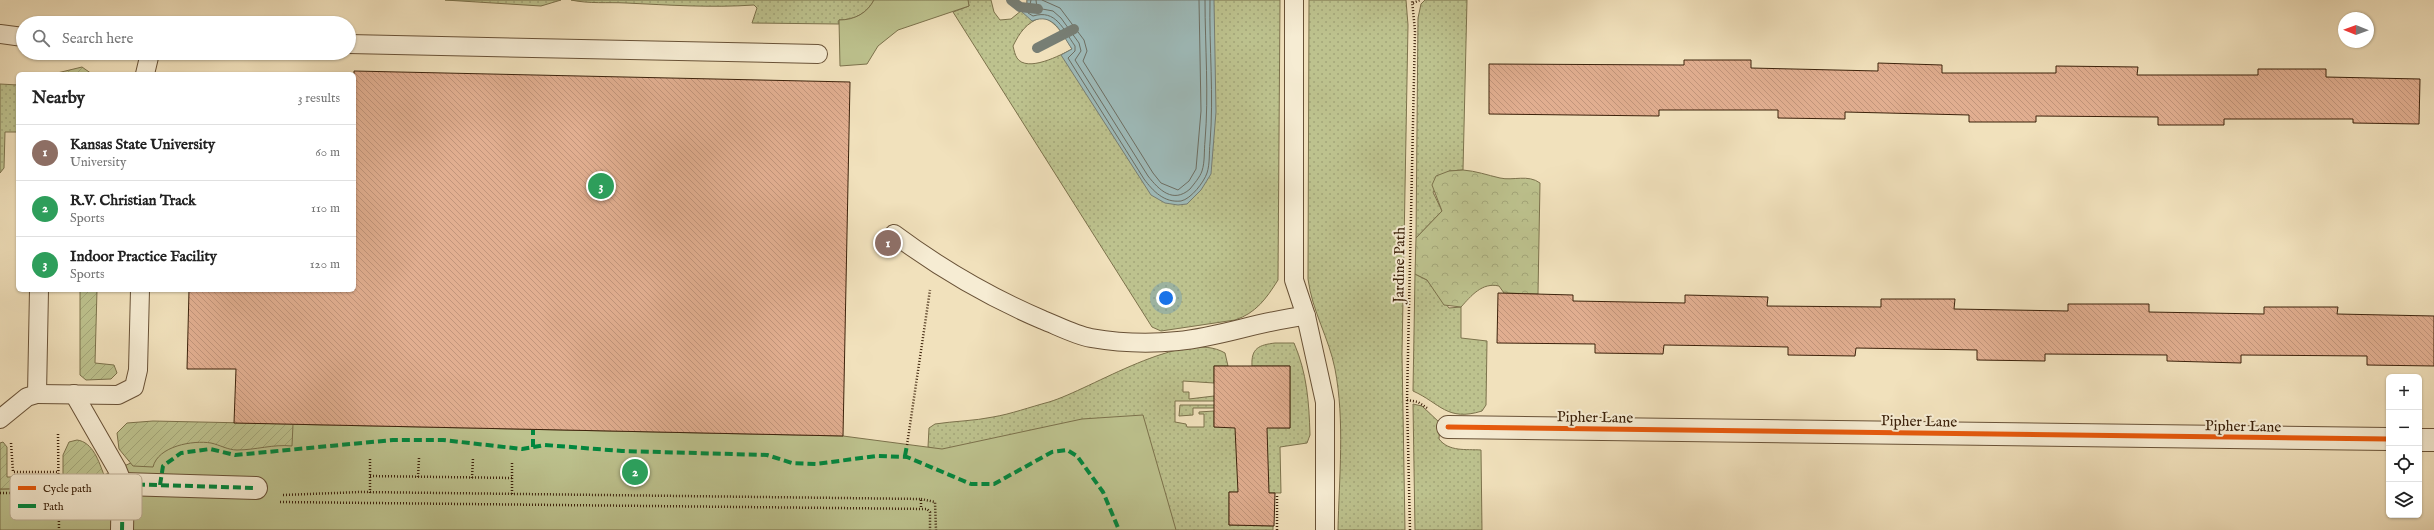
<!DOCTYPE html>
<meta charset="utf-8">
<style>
body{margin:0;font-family:"IM FELL English",serif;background:#f6f6f6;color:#222}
.controls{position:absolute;right:12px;bottom:12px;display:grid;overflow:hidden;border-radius:6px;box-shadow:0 1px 3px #0004}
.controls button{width:36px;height:36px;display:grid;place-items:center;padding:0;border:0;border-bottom:1px solid #e0e0e0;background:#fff;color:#222;font:20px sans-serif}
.compass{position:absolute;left:2338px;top:12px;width:36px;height:36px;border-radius:50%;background:#fff;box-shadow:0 1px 3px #0004;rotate:271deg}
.you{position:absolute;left:1166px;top:298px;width:14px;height:14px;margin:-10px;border:3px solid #fff;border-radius:50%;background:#1a73e8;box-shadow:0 0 0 6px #1a73e833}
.badge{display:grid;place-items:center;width:26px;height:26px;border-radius:50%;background:#8f2418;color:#fff;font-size:13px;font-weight:700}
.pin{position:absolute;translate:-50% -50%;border:2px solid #fff;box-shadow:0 1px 4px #0006}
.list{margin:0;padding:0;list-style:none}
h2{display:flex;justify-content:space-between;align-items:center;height:52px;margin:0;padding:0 16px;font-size:17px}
h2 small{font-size:13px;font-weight:400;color:#767676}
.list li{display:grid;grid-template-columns:26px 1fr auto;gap:12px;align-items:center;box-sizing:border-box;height:56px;padding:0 16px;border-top:1px solid #e0e0e0}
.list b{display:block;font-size:15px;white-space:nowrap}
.list p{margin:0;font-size:13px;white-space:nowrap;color:#767676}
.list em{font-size:13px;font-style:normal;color:#767676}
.icon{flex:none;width:22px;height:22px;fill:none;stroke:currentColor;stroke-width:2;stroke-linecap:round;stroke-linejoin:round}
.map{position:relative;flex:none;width:2434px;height:530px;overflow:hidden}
.search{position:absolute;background:#fff;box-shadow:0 1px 3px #0004;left:16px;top:16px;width:340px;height:44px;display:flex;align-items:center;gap:10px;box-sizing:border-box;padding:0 14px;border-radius:22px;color:#767676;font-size:15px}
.panel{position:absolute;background:#fff;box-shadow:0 1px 3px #0004;left:16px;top:72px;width:340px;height:220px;border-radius:6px}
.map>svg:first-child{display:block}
</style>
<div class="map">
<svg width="2434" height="530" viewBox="0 0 2434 530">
<defs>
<pattern id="grass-dots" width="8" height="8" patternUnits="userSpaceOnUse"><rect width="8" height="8" fill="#bdc28e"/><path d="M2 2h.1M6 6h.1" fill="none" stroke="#a3a679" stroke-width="1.8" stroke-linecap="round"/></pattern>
<pattern id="forest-crowns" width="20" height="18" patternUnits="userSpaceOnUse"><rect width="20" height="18" fill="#bdc28e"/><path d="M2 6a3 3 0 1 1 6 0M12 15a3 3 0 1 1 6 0" fill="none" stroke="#a3a679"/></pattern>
<pattern id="garden-furrows" width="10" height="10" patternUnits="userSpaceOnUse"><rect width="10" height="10" fill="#bdc28e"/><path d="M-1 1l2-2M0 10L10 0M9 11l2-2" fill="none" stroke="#a3a679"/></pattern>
<pattern id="building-back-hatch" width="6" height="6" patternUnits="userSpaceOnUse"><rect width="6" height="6" fill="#e1ae90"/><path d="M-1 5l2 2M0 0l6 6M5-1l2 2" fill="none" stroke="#c2957b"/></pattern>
</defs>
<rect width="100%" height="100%" fill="#f1e1bc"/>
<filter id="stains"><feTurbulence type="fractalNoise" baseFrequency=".005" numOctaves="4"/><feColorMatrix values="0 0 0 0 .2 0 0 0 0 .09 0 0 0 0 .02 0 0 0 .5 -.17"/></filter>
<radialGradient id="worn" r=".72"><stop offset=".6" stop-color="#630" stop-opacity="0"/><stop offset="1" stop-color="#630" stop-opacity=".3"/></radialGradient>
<g fill="url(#grass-dots)" stroke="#7c724c" fill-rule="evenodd">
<path d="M445,0H561L541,6Z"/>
<path d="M571,0H874C867,13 855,20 839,20V24L752,23L757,8L754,5C711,8 669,5 626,3C607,2 590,4 571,0Z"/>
<path d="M968,0H991L994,12L1000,20L1011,19L1027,6V0H1280L1278,280C1266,299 1256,313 1235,320L1161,331L1152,327L953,12L969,6ZM1042,17C1056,21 1065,37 1072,49C1061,55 1027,73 1017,58C1015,55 1014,50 1013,46C1020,32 1026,23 1042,17Z"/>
<path d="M1309,0H1406L1408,25L1402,354L1405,530H1338C1339,478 1345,421 1335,369C1329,338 1312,311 1308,279Z"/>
<path d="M1425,0H1467L1463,170L1449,171L1433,192L1442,211L1416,238L1418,18L1421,4Z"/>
<path d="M0,84L18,85V132H5L4,168L0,173Z"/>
<path d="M1415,274L1427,280L1449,308L1461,307V338L1487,341L1486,405L1482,411C1447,422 1440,403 1413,391Z"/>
<path d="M1275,343H1294C1307,373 1309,402 1310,435L1307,443L1280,447L1281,493L1229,492V525L1273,526V530H1145L1012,469L928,447L929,428L935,424C954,421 974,421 993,417C1011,414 1030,407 1049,402C1092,389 1183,328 1225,353L1228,366H1214V383L1183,381V392H1189V399L1214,396L1215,401H1175V422L1186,424L1187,427H1204V414H1199V412L1214,411V427L1290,428V366H1252C1251,348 1259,345 1275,343Z"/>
<path d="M1413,404L1422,406L1440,423L1439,439C1449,452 1466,449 1481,450L1482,530H1415Z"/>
<path d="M1180,405H1215L1214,408H1193V415L1179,416Z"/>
</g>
<path fill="url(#forest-crowns)" stroke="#7c724c" d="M1463,170C1476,171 1487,175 1500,178C1513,181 1528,174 1540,183L1538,294L1504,293L1499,286C1482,282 1471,296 1461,307L1444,305L1427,280L1415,274L1416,238L1442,211L1432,185L1436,176L1449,171Z"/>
<g fill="#bdc28e" stroke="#7c724c">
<path d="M874,0H968L969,6L898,30L878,46L867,64L840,66L839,20C855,20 867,13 874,0Z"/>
<path d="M1143,415L1176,530H0V489L99,487L102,476L133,462L176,430L234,423L843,436L942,449L1082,419Z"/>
</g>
<g fill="url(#garden-furrows)" stroke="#7c724c">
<path d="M82,67L92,74H53Z"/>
<path d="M80,290H97L95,363L114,365L117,373L111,379L86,380L80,375Z"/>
<path d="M153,421L293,424L292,446C273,444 256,450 237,450C228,450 220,445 211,443C193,440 158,446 153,467L133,466L119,449L117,433L127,423Z"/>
<path d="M77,440C93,442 99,462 104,475L99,487L63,488V455L69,442Z"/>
<path d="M3,442L7,447V477H55V488L0,489V443Z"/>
</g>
<path fill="#9ebbba" stroke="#777e74" d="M1027,0H1214L1216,112L1211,174L1201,190L1187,204L1178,205L1165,203L1151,195L1061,55L1072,49C1061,33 1054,12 1032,21L1021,11L1027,6Z"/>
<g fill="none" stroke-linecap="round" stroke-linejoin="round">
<g stroke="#6d6e62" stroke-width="1">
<path d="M1031,0L1028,13L1033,16C1056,9 1063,29 1075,46V51L1068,58L1144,179C1153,191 1164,203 1181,201C1191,199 1204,182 1207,173C1210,164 1209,152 1210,143C1214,95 1209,48 1210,0"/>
<path d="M1036,0L1037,8L1053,11L1061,18L1079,43L1081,51L1075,60L1148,176C1159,190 1173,204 1190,189C1194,184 1200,177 1202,171C1205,162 1204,150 1205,141C1209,94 1205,47 1205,0"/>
<path d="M1042,0L1060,8L1084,40L1087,51L1083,61L1153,173L1161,183L1178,190L1189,181L1196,169L1201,111L1199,0"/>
</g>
<g stroke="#777e74" stroke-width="10">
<path d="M1011,0L1020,7L1038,9"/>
<path d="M1037,48L1074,29"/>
</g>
</g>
<g fill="url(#building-back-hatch)" stroke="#3c220b">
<path d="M1684,60H1751V68L1878,71V63L1942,65V73H2056V66L2138,67L2137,75H2258V69H2326V77L2420,79L2419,124L2353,123V119H2224V125H2158V117L2036,116V122H1969V115L1845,112V119L1778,118V110H1659V116L1489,114V64L1684,65Z"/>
<path d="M354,71L850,82L843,436L234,423L236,369H187L189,290H354Z"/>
<path d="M1498,293L1573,295V301L1685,303V295L1768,297L1767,306L1881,307V299H1955L1954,309L2068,311V304H2149V312L2264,314V307H2338L2337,314L2434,316V366L2367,365V356L2241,355V363L2167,361V355L2045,354V361L1977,360V350L1856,348L1855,356L1788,355V347L1664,345L1663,354L1595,353V344L1497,343Z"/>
<path d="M1214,366H1290V428H1267L1269,493H1275L1274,526L1229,525V492H1238L1235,428L1214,427Z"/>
</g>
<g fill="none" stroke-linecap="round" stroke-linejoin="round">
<g stroke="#695237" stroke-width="20">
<g id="service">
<path d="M1294,0V280L1306,316L1325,402V530"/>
<path d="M0,34L23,37"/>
<path d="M349,44L818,54"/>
<path d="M145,74L150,53"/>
<path d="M894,234C941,269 989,297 1043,320C1058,326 1075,335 1091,338C1120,343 1149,344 1178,341C1222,337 1262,320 1306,316"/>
<path d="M37,394L118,395L134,387L138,370L140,290"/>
<path d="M74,394L117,469L123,484"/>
<path d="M0,419L27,397L37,394L39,290"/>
</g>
</g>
<g stroke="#695237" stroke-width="24">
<path id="pedestrian" d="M122,530L123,484L256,488"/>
</g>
<g stroke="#695237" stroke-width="24">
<g id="minor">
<path d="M1448,427L2389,439"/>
<path d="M2419,440H2434"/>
</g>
</g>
<g stroke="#3c220b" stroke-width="2.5" stroke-dasharray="1 2" stroke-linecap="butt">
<path d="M1413,3L1420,0"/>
<path d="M1407,400L1418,402L1427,408"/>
<path d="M58,434L59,530"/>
<path d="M11,443L13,472H59"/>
<path d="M907,445L930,290"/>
<path d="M370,476L512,478"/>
<path d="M418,477L419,458"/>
<path d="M472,478L473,458"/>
<path d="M0,493H95"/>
<path d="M370,493V459"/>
<path d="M512,494V461"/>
<path d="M283,495L361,492L921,499V509"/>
<path d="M921,499L935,502L936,530"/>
<path d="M280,502L927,509L930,512V530"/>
<path d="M1277,530V494"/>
<path d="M1410,530L1407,400L1415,31L1412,0"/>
</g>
<use href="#service" stroke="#f6ecd3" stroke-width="18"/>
<use href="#pedestrian" stroke="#f6ecd3" stroke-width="22"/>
<use href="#minor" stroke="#f6ecd3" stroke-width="22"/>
<g stroke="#00873e" stroke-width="4" stroke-dasharray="8 4" stroke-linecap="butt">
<path d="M533,447V430"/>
<path d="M905,456L907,445"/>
<path d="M160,485L163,466L181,453L210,449L235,455L393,440H443L522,449L545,445L622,451L767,455L792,463L816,464L876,456L907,457L971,484H994L1052,452L1067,450L1077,456L1103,492L1119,530"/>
<path d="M122,530L123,484L256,488"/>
</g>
<g stroke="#f6ecd3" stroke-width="8">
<path id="cycleway" d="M1448,427L2389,439"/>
</g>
<use href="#cycleway" stroke="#e8590c" stroke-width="5"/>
</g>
<g text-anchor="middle" stroke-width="4" stroke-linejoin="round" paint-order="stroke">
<g font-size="15" fill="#3c220b" stroke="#f6ecd3">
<text transform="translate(1399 265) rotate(-89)" y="5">Jardine Path</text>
<text transform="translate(1595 417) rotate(1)" y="5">Pipher Lane</text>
<text transform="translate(1919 421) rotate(1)" y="5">Pipher Lane</text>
<text transform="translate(2243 426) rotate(1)" y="5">Pipher Lane</text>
</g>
</g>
<rect x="10" y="474" width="132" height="46" rx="6" fill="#f6ecd3" stroke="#beaf97" stroke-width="1"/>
<rect x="18" y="486" width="18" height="4" fill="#e8590c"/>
<rect x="18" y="504" width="18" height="4" fill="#00873e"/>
<g font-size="11" fill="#3c220b">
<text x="43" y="492">Cycle path</text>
<text x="43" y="510">Path</text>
</g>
<rect width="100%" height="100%" filter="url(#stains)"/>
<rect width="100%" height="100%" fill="url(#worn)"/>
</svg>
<div class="controls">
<button>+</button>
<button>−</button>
<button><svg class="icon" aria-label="locate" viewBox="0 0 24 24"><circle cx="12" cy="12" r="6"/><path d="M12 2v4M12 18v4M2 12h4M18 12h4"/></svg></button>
<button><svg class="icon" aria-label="layers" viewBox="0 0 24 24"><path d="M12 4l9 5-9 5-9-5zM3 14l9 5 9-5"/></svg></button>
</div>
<svg class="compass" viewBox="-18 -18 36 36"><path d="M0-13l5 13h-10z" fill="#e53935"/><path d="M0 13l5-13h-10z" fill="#767676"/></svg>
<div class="you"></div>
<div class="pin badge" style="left:888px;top:243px;background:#8d6e63">1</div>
<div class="pin badge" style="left:635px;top:472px;background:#2e9e5b">2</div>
<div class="pin badge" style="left:601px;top:186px;background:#2e9e5b">3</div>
<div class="search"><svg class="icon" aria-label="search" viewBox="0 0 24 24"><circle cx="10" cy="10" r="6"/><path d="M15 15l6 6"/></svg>Search here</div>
<section class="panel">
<h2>Nearby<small>3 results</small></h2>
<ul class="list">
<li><span class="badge" style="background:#8d6e63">1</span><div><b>Kansas State University</b><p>University</p></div><em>60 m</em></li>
<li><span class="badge" style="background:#2e9e5b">2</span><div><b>R.V. Christian Track</b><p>Sports</p></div><em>110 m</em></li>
<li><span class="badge" style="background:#2e9e5b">3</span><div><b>Indoor Practice Facility</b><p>Sports</p></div><em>120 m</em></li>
</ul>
</section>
</div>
